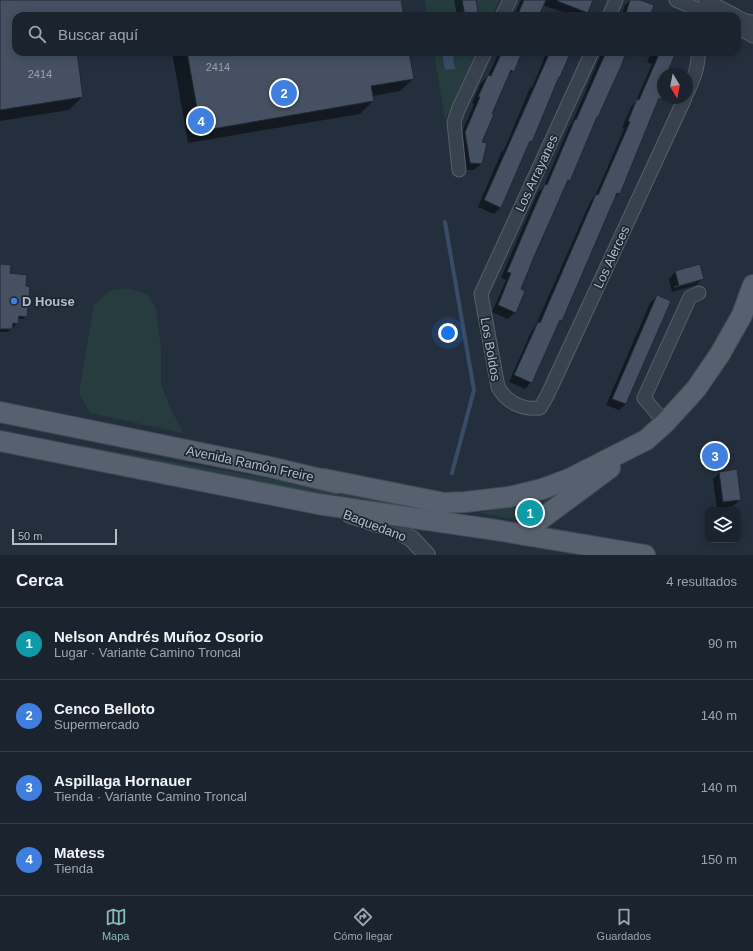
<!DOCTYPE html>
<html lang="es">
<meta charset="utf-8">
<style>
body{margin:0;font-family:Arial,sans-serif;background:#242b36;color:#f1f3f6}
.controls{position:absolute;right:12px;bottom:12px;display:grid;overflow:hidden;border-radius:8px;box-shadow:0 2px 10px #0003}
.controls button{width:36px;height:36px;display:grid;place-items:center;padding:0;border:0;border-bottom:1px solid #39404a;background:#1b232e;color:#f1f3f6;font:20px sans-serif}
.compass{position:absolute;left:657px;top:68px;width:36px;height:36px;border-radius:50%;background:#1b232e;box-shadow:0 2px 10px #0003;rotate:170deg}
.scale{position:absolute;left:12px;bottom:10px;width:105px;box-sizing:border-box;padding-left:4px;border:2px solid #b4bcc9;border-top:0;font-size:11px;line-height:14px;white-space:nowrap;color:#b4bcc9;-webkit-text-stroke:3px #1d2633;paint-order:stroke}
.you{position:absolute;left:448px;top:333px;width:14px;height:14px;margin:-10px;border:3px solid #fff;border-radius:50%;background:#1a73e8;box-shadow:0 0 0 6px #1a73e833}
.badge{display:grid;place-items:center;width:26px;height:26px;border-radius:50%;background:#8bbbb9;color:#fff;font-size:13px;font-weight:700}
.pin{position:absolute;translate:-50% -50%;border:2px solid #fff;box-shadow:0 1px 4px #0006}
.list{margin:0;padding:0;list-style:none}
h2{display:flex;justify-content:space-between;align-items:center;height:52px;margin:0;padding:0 16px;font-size:17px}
h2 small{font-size:13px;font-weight:400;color:#a0a4aa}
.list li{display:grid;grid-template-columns:26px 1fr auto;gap:12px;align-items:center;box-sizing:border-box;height:72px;padding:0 16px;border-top:1px solid #39404a}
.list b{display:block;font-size:15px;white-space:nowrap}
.list p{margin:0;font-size:13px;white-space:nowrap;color:#a0a4aa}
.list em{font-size:13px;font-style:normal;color:#a0a4aa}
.icon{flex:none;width:22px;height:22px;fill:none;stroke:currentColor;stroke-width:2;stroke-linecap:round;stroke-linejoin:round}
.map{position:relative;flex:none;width:753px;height:555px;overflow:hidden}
.search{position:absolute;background:#1b232e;box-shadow:0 2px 10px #0003;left:12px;right:12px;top:12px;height:44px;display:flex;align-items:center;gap:10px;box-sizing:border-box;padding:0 14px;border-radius:12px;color:#a0a4aa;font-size:15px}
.sheet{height:340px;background:#1b232e}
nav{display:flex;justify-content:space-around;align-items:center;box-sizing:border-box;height:56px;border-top:1px solid #39404a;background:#1b232e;font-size:11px;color:#a0a4aa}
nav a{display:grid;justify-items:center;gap:2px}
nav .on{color:#8bbbb9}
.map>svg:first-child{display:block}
</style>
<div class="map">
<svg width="753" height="555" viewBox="0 0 753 555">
<rect width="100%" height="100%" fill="#242f3e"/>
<g fill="#263c3f">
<path d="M425,0H499L492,16H427Z"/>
<path d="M434,52H476L445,120Z"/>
<path d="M126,288L147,294L156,308L161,350V384L168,403L183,433L90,413L79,393L94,305L109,291Z"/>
<path d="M83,446L351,493L401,506L400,510L82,449Z"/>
<path d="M561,494L524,521L480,513Z"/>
</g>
<path fill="#394c67" d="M442,52H456L453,58L455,69L445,70Z"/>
<g fill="#0007" fill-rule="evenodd">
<path d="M0,0H400L403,16H16V52H76L82,97L69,110L0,121Z"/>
<path d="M454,0H475L474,16H457Z"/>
<path d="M521,0H592L586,16H565L566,13L542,5L537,16H514Z"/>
<path d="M630,0H637L649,16H621L625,5Z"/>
<path d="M172,52H408L413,79L400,91L372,96L373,101L360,114L188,143Z"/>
<path d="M499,52H522L513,71L506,77L480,143L481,164L474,170H464L459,139L474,104L472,103L481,83L488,76Z"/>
<path d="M549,52H570L559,77L556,80L531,141L527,145L501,207L494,214L478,207L501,153L504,150L530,88L533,85L545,56Z"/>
<path d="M602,52H625L569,180L565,185L519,290L515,312L508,319L492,312L506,280L501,278L538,192L543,188L569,127L571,124L584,95Z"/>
<path d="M652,52H675L666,74H663V91L660,98L656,102L619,194L613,199L561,321L558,324L531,382L525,389L509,382L532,330L535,327L590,202L595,196L624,129L622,128L631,107L635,103L652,64L647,62Z"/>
<path d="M0,265L9,274L26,316L23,319H18L17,323L14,327L12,326L11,329L8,332H0Z"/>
<path d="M675,272L703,278L696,285L672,292L669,279ZM696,280V282L674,288V286Z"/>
<path d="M657,296L626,404L619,410L606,405L650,303Z"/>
<path d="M720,473L740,500L733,506L717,509L713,479Z"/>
</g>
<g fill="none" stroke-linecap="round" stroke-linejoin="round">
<path stroke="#394c67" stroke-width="4" d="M445,222L474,390L452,473"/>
</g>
<g fill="#455162" stroke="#1f2835">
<path d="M0,0H401L404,16H16V52H77L83,97L0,110Z"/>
<path d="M462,0H476L478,10L476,16H465Z"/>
<path d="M524,0H546L539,16H517Z"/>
<path d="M558,0H593L588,13L557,1Z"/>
<path d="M630,0H640L654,5L650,16H625Z"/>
<path d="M187,52H409L414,79L371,86L374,101L201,131Z"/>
<path d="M502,52H522L514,72L511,70L492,114H494L482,142L487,143L482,164L470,163L465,132L480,97H478L488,75L491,76Z"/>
<path d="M550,52H561L569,56L560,77H559L532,142L530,141L501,208L484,200Z"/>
<path d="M606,52H626L622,64L598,117H597L570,181L568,180L534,257L521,289L525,291L516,313L498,305L511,273L507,272L530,218L545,184L547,185L575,119L576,120Z"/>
<path d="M660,52H676L667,74H663V100L659,98L620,194L617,193L562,321L560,320L532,383L514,375L538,322L540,323L596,194L598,195L630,122L628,121L637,99L639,100Z"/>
<path d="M0,264L11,265L10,273L27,275L26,286L30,287L27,317L19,316L18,324L13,323L12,329H0Z"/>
<path d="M700,264L704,279L679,286L675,271Z"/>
<path d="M657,295L671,301L626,404L612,399Z"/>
<path d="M737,469L741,500L723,502L719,472Z"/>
</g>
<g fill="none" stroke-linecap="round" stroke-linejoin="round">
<g stroke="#565f6c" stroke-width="15">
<g id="minor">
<path d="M676,0L713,16"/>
<path d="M705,0L736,16"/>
<path d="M502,16L510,0"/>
<path d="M609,16L616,0"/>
<path d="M737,17L746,21L753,22"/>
<path d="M737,27L753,36"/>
<path d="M592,52L481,294L498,387C507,403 523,410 540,408L547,396L685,98"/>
<path d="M687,93C693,80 699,67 698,52"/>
<path d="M459,170L454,122L458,110L485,52"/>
<path d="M665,423L644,398L690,297L699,293"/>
</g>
</g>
<g stroke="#565f6c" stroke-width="18">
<path id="tertiary" d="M350,515L396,530L412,539L427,555"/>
</g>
<g stroke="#414a57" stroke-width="22">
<g id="primary">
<path d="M0,412L270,467L337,483"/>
<path d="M0,441L318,504L496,530L645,555"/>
<path d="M324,479L444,503L465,502L509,497L542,489L569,479L646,440L665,423L696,389L720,354L742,315L753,285"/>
<path d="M524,535L533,525L610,468"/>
</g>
</g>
<use href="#minor" stroke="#38414e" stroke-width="13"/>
<use href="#tertiary" stroke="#38414e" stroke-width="16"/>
<use href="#primary" stroke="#56606e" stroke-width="20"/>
</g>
<circle fill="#3f7fe0" stroke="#1d2633" stroke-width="1.5" cx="14" cy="301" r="4"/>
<g text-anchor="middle" stroke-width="3.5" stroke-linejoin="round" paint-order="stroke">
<g font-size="11" fill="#98a1af">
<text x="218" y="71">2414</text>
<text x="40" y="78">2414</text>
</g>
<g font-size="13" fill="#b4bcc9" stroke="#1d2633">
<text transform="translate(536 173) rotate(-65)" y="5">Los Arrayanes</text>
<text transform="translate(611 257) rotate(-65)" y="5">Los Alerces</text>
<text transform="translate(491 349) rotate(80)" y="5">Los Boldos</text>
<text transform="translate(250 463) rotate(12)" y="5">Avenida Ramón Freire</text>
<text transform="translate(375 525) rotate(21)" y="5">Baquedano</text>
</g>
<g font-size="13" font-weight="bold" fill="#b4bcc9" stroke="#1d2633" text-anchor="start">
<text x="22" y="306">D House</text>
</g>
</g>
</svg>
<div class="controls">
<button><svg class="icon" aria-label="layers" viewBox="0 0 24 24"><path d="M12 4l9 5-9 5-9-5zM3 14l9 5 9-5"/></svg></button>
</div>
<svg class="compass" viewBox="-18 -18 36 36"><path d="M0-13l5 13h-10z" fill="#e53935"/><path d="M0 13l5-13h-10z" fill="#a0a4aa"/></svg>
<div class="scale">50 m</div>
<div class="you"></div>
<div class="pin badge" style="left:530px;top:513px;background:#0f9aa8">1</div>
<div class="pin badge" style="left:284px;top:93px;background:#3f7fe0">2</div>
<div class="pin badge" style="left:715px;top:456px;background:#3f7fe0">3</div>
<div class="pin badge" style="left:201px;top:121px;background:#3f7fe0">4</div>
<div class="search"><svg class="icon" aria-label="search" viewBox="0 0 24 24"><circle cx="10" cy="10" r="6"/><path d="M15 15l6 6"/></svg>Buscar aquí</div>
</div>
<section class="sheet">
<h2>Cerca<small>4 resultados</small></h2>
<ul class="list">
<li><span class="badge" style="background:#0f9aa8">1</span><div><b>Nelson Andrés Muñoz Osorio</b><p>Lugar · Variante Camino Troncal</p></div><em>90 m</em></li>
<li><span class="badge" style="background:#3f7fe0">2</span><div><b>Cenco Belloto</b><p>Supermercado</p></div><em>140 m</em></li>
<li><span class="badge" style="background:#3f7fe0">3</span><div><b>Aspillaga Hornauer</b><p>Tienda · Variante Camino Troncal</p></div><em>140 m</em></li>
<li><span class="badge" style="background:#3f7fe0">4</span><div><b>Matess</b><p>Tienda</p></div><em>150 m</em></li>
</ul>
</section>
<nav>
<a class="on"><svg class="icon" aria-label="map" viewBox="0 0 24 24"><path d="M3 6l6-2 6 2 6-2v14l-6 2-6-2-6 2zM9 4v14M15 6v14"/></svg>Mapa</a>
<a><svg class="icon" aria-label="directions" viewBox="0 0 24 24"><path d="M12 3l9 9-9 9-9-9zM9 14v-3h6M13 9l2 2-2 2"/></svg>Cómo llegar</a>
<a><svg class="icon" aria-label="saved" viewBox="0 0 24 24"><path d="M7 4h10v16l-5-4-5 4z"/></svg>Guardados</a>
</nav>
